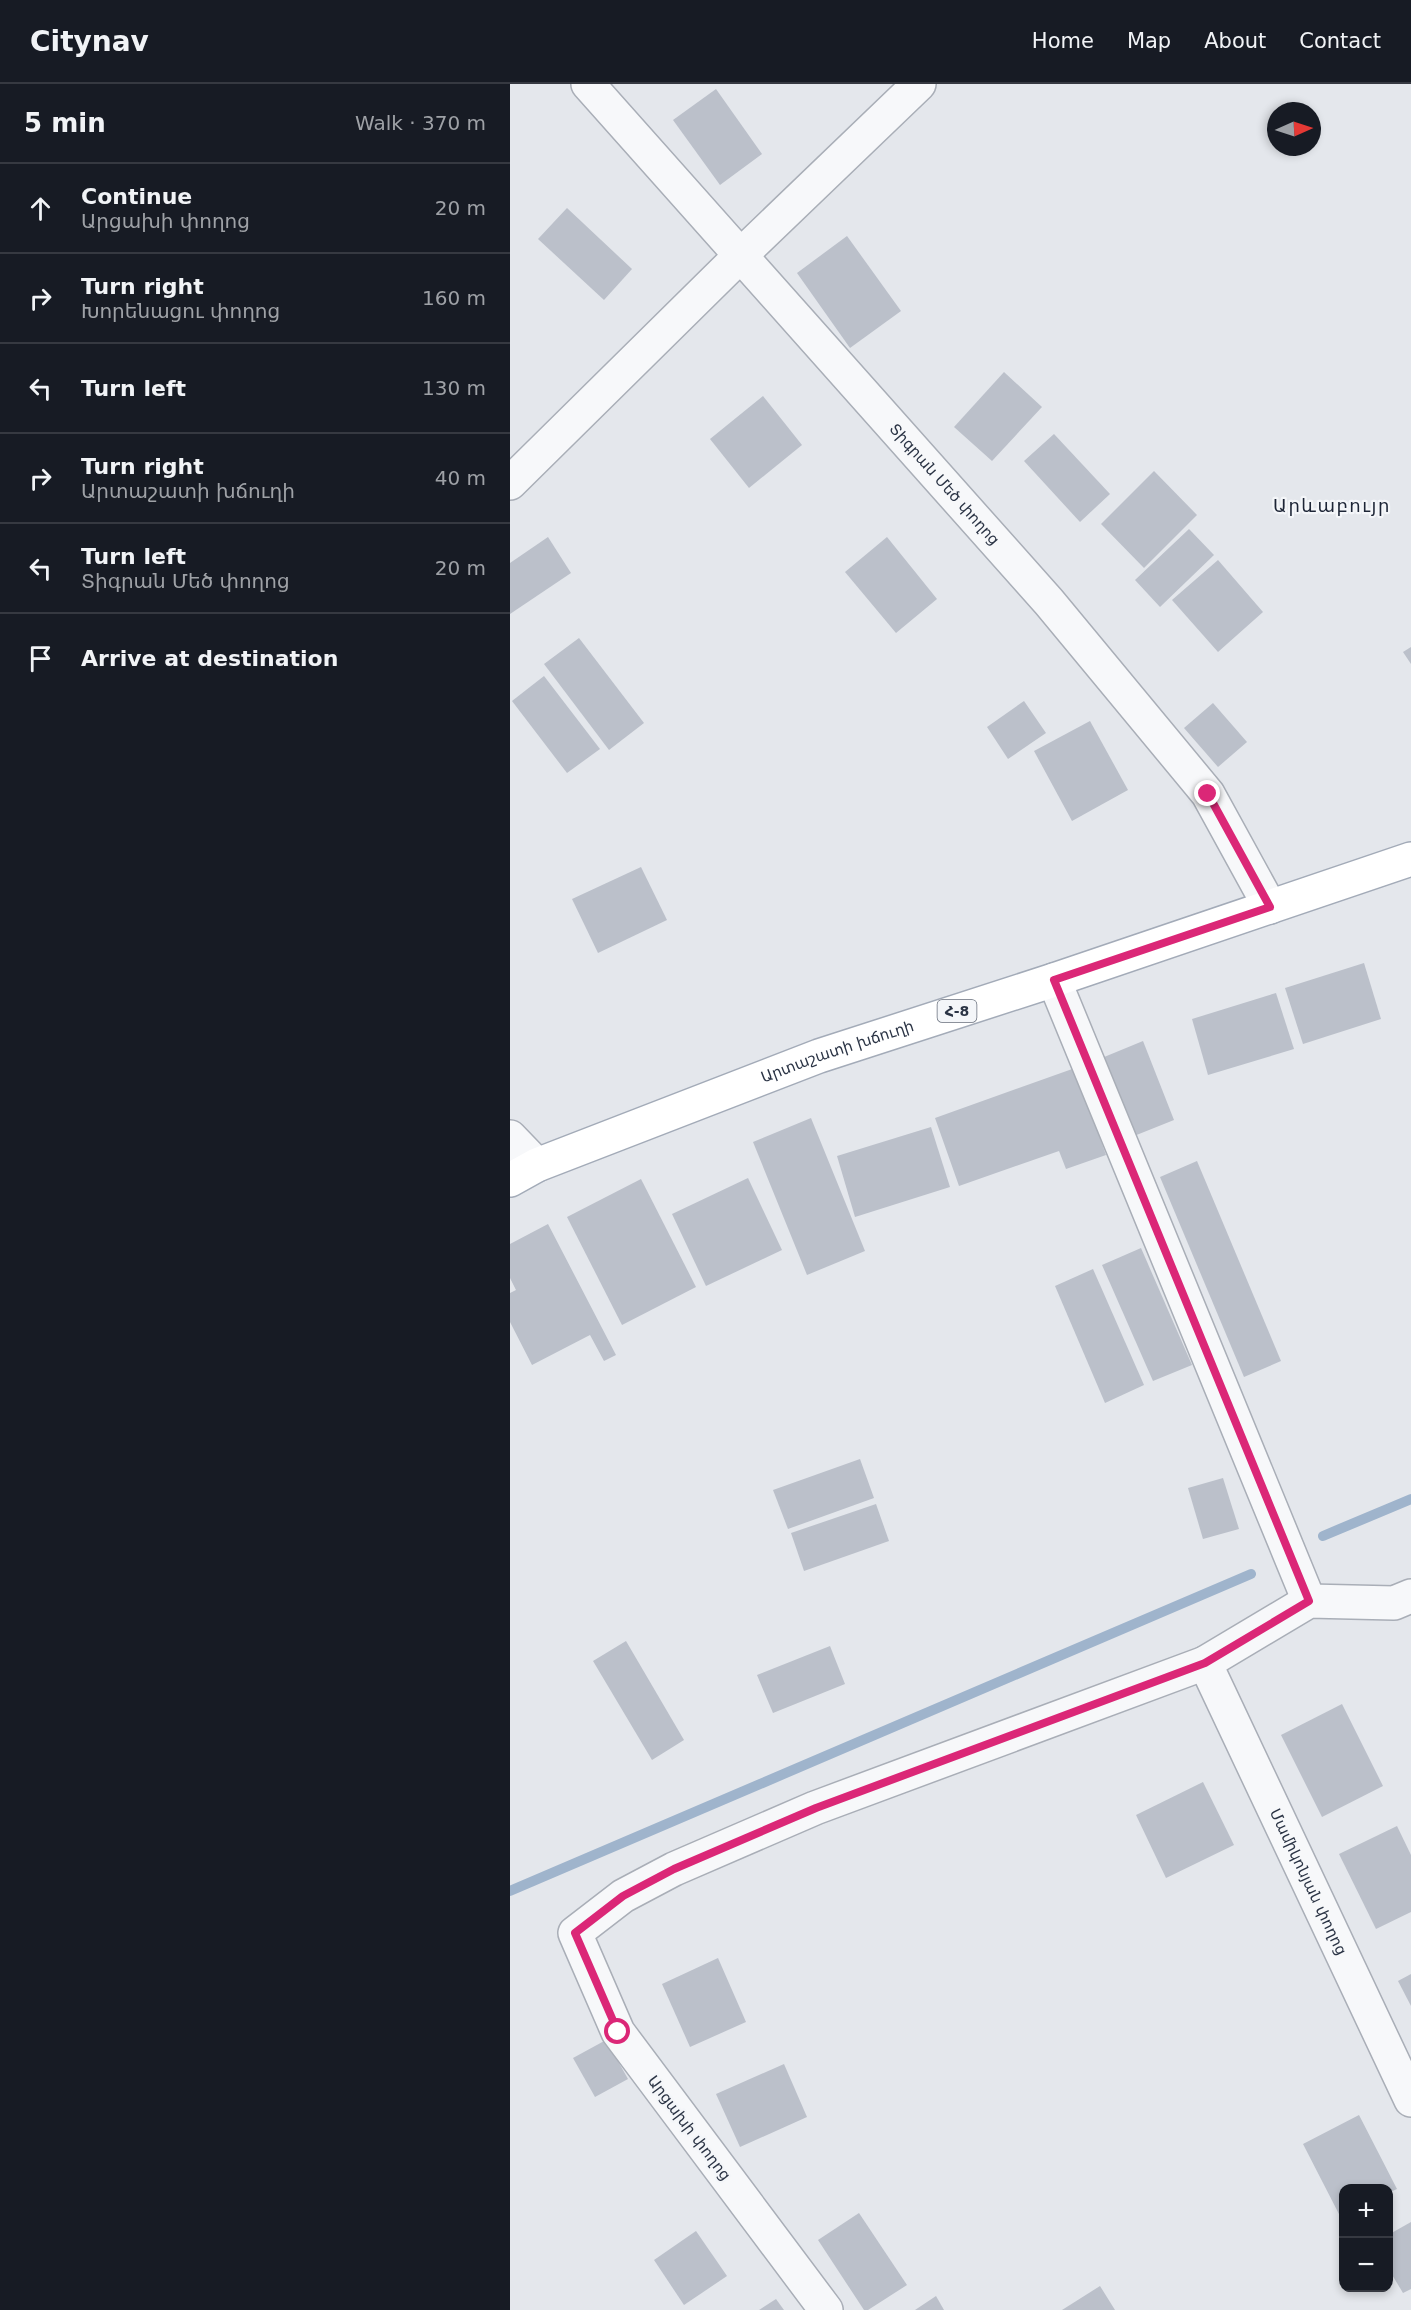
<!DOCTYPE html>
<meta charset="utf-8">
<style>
body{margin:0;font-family:"DejaVu Sans","Noto Sans Armenian",sans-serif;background:#20242c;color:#f1f3f6}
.controls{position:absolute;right:18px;bottom:18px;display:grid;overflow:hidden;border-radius:12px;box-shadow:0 3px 9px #0003}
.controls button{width:54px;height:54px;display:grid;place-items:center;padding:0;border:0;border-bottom:2px solid #363941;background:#171b24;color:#f1f3f6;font:30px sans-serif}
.compass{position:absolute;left:757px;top:18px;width:54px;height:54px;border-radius:50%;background:#171b24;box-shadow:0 3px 9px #0003;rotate:87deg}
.stop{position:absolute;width:18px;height:18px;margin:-14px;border:4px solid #db2777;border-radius:50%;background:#fff}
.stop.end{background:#db2777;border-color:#fff;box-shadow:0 2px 6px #0008}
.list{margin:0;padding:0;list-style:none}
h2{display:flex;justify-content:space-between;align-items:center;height:78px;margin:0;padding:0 24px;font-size:26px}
h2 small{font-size:20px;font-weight:400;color:#9ea1a6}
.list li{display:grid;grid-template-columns:39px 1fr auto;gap:18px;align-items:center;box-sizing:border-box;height:90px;padding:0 24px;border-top:2px solid #363941}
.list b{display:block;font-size:22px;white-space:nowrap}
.list p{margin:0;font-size:20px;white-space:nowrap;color:#9ea1a6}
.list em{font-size:20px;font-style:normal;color:#9ea1a6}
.icon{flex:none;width:33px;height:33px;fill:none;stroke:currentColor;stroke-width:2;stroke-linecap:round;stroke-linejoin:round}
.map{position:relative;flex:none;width:901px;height:2226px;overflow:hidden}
header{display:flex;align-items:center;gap:36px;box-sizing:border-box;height:84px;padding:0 30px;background:#171b24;border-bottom:2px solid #363941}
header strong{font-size:28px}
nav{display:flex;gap:33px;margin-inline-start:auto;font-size:21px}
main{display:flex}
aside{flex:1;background:#171b24}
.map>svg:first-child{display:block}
</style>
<header>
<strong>Citynav</strong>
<nav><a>Home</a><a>Map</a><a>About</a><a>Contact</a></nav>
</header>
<main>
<aside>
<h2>5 min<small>Walk · 370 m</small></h2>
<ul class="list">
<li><svg class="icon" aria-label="ahead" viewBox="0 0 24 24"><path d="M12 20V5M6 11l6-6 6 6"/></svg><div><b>Continue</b><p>Արցախի փողոց</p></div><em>20 m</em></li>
<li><svg class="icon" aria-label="right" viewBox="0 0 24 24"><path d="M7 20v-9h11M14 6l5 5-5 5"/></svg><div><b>Turn right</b><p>Խորենացու փողոց</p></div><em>160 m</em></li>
<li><svg class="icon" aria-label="left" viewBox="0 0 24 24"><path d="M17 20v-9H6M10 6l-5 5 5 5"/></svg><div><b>Turn left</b></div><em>130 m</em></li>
<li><svg class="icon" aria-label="right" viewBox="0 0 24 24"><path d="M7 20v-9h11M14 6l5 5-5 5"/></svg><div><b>Turn right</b><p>Արտաշատի խճուղի</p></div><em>40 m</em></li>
<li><svg class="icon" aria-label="left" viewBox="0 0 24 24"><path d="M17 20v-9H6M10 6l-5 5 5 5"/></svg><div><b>Turn left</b><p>Տիգրան Մեծ փողոց</p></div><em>20 m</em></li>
<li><svg class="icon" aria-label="arrive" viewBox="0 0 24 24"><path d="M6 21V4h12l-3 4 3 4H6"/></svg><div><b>Arrive at destination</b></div></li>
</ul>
</aside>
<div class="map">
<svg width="901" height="2226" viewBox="0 0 901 2226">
<rect width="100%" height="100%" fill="#e4e7ec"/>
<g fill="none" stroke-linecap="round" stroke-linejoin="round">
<g stroke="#9fb4cc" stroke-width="10">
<path d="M813,1452L901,1415"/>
<path d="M0,1807L741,1490"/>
</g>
</g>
<g fill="#bbc0ca">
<path d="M206,5L252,70L210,101L163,36Z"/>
<path d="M57,124L122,185L94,216L28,155Z"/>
<path d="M337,152L391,227L340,264L287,189Z"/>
<path d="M494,288L532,323L482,377L444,343Z"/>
<path d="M253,312L292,361L239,404L200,355Z"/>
<path d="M544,350L600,410L570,438L514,377Z"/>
<path d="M644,387L687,431L634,484L591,440Z"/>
<path d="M679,445L704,471L650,523L625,496Z"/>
<path d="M38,453L61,489L0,530V479Z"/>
<path d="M377,453L427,515L386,549L335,488Z"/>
<path d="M708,476L753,528L708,568L662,516Z"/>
<path d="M69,554L134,639L99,666L34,580Z"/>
<path d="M901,563V580L893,568Z"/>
<path d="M34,592L90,665L57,689L2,617Z"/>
<path d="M514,617L536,649L498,675L477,643Z"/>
<path d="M703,619L737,658L708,683L674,644Z"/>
<path d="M580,637L618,706L562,737L524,667Z"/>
<path d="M131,783L157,836L88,869L62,815Z"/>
<path d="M854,879L871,935L793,960L775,904Z"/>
<path d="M766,909L784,965L698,991L682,935Z"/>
<path d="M633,957L664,1036L614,1056L582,978Z"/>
<path d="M565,984L596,1071L556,1085L549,1067L449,1102L425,1034Z"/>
<path d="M301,1034L355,1167L297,1191L243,1058Z"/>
<path d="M421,1043L440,1103L345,1133L327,1072Z"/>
<path d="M687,1077L771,1277L734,1293L650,1093Z"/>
<path d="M238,1094L272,1166L196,1202L162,1130Z"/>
<path d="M131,1095L186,1203L112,1241L57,1133Z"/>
<path d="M38,1140L106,1271L94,1277L80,1251L22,1281L0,1238V1209L6,1206L0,1194V1160Z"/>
<path d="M631,1164L682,1281L643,1297L592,1181Z"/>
<path d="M583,1185L634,1301L595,1319L545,1202Z"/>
<path d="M350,1375L364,1414L278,1445L263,1406Z"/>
<path d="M713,1394L729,1445L693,1455L678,1404Z"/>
<path d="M366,1420L379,1457L294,1487L281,1449Z"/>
<path d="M116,1557L174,1656L142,1676L83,1577Z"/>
<path d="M320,1562L335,1600L263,1629L247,1591Z"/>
<path d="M832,1620L873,1702L812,1733L771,1651Z"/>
<path d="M693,1698L724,1761L656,1794L626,1731Z"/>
<path d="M887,1742L901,1771V1828L866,1845L829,1770Z"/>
<path d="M208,1874L236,1938L180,1963L152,1900Z"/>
<path d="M901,1890V1922L888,1897Z"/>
<path d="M96,1956L118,1995L85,2013L63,1974Z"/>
<path d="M274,1980L297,2033L230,2063L206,2010Z"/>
<path d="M849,2031L887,2105L878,2109V2104H834V2132L831,2134L793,2060Z"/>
<path d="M349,2129L397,2201L358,2226H354L308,2156Z"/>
<path d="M901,2138V2205L893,2209L878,2184V2151Z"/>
<path d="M186,2147L217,2192L174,2221L144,2176Z"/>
<path d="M590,2202L605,2226H552Z"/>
<path d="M426,2212L434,2226H405Z"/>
<path d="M266,2215L274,2226H249Z"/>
</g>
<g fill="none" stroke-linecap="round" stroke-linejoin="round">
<g stroke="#a9aeb7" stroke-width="36">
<g id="street">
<path id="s1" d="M78,0L539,518L698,710L760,823"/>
<path d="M0,399L232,170L409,0"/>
<path d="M544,896L799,1517"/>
<path d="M0,1053L27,1081"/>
<path id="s2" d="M695,1579L901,2016"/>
<path d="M316,2226L108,1948L65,1849L113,1812L164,1785L305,1724L695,1579L799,1517L884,1519L901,1512"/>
</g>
</g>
<g stroke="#a3abb8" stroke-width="36">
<g id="primary">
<path id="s3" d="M0,1096L27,1081L309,972L544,896L901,775"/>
</g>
</g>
<use href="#street" stroke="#f7f8fa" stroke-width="33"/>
<use href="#primary" stroke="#fff" stroke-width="33"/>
</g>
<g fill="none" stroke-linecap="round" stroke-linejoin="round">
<path stroke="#db2777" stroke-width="8" d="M108,1948L65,1849L113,1812L164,1785L306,1724L695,1579L799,1517L544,896L760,823L698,710"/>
</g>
<g text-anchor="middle" stroke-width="4.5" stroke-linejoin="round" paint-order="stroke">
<rect fill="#f4f6f9" stroke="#676e7b" stroke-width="1.5" x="427.5" y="916" width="39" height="22" rx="4.5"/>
<g font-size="14" font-weight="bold" fill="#2b3445">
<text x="447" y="932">Հ-8</text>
</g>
<g font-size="15" fill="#2b3445" stroke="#f4f6f9">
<text dy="5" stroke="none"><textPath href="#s1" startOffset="536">Տիգրան Մեծ փողոց</textPath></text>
<text dy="5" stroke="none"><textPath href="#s3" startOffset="352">Արտաշատի խճուղի</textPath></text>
<text dy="5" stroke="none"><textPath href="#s2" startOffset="242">Մամիկոնյան փողոց</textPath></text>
<text transform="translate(179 2044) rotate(53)" y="5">Արցախի փողոց</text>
</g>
<g font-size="18" letter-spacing="1.5" fill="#1d2536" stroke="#f4f6f9">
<text x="822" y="428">Արևաբույր</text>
</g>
</g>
</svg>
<div class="controls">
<button>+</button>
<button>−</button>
</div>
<svg class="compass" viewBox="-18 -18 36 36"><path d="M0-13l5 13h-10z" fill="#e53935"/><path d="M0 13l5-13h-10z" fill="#9ea1a6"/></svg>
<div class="stop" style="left:108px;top:1948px"></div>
<div class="stop end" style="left:698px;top:710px"></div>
</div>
</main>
